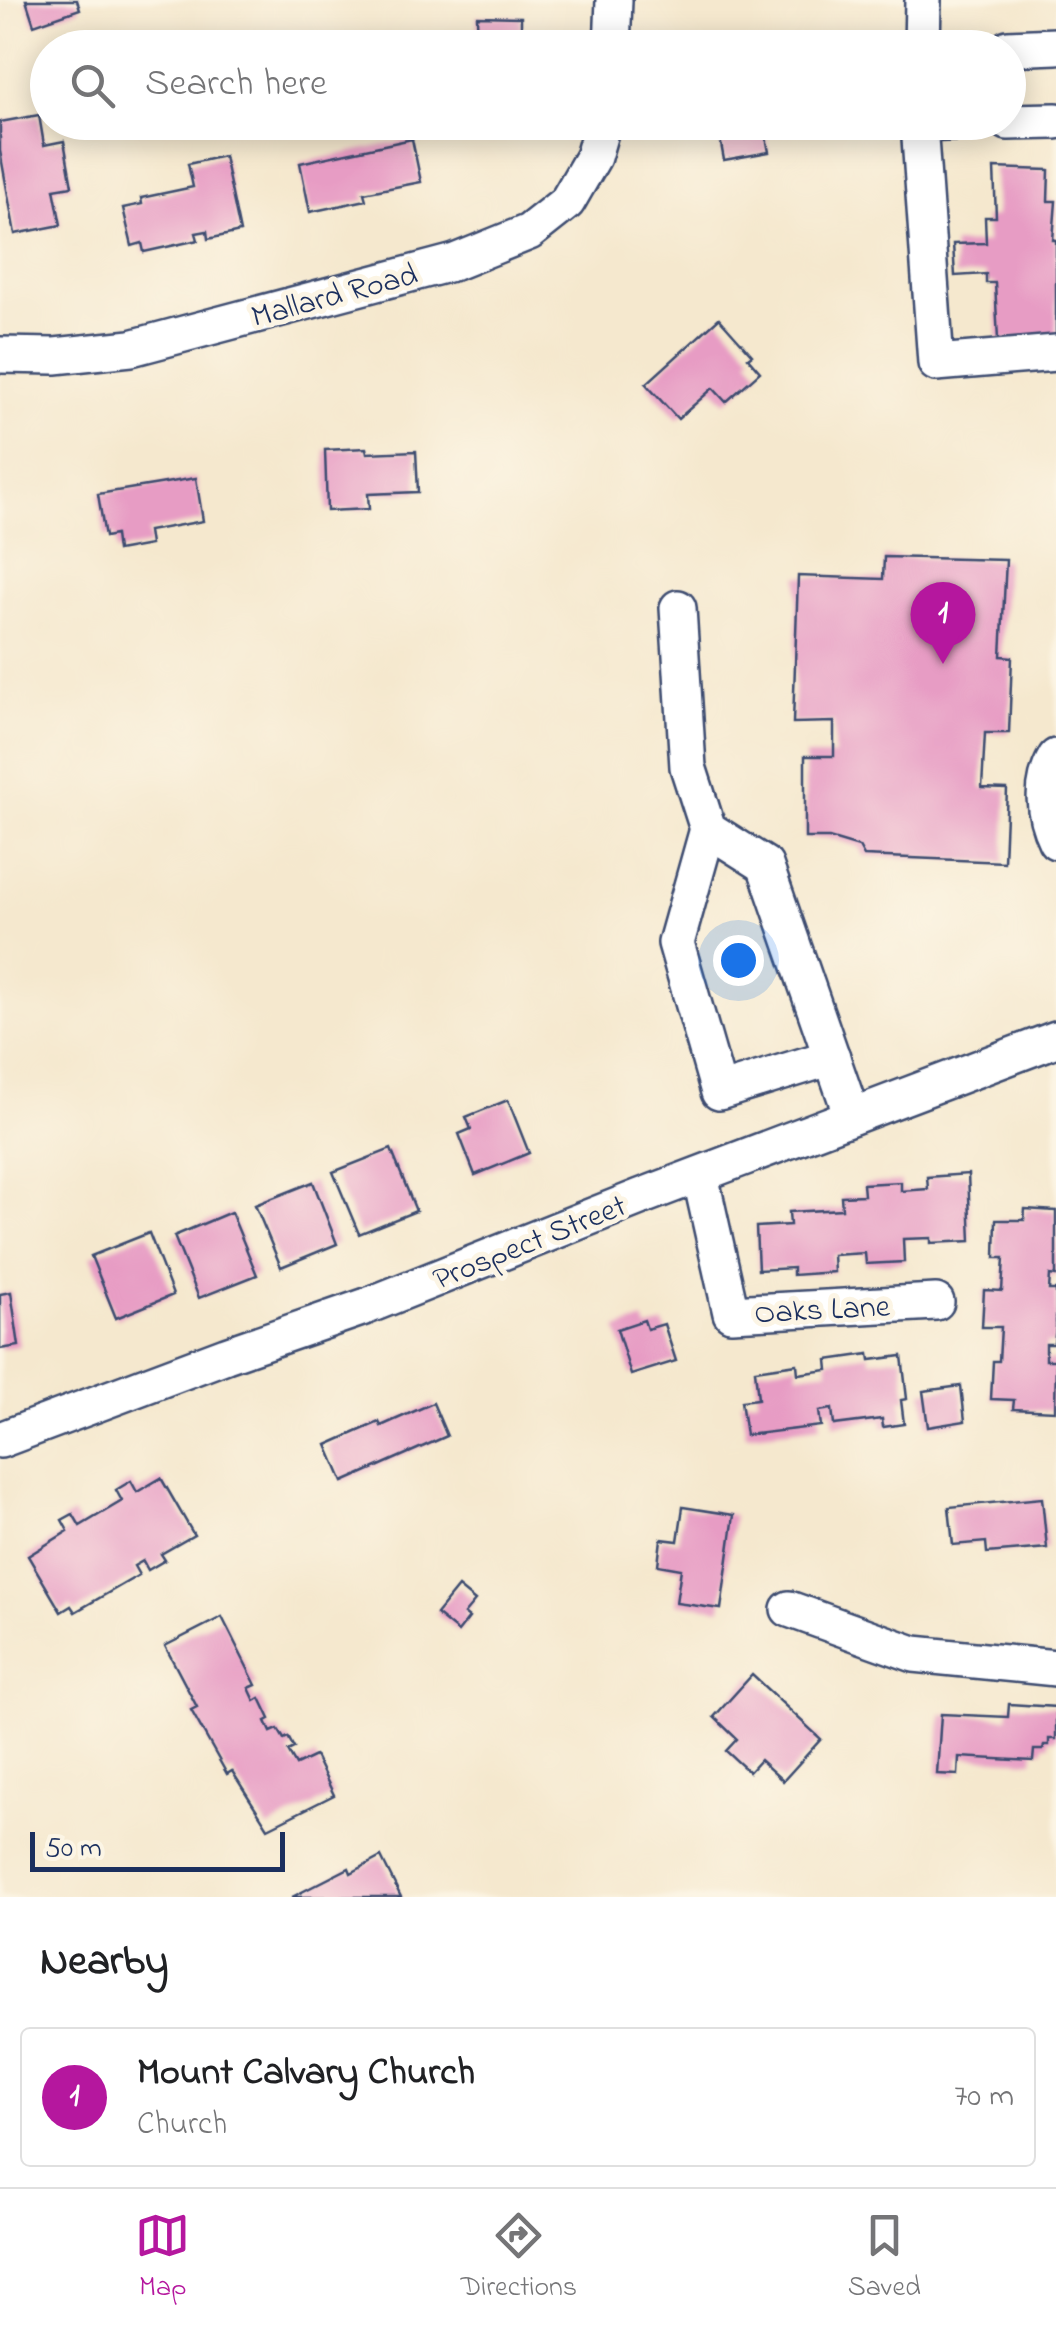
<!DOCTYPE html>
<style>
body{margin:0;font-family:"Indie Flower",sans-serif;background:#f2f2f2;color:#202124}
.scale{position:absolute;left:30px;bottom:25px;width:255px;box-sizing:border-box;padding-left:10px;border:5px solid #1b2f5e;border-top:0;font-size:28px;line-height:35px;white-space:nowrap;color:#1b2f5e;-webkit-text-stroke:8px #fcf5e5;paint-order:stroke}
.you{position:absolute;left:738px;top:960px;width:35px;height:35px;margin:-25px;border:8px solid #fff;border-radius:50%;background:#1a73e8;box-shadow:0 0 0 15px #1a73e833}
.badge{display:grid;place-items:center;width:65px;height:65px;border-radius:50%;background:#b5179e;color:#fff;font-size:32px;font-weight:700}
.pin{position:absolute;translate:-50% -82px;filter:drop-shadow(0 2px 5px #0008)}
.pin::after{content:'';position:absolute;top:52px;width:35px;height:30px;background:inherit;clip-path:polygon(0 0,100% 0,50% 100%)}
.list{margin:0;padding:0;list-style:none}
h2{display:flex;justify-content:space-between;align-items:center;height:130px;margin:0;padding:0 40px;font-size:42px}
h2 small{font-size:32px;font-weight:400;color:#757577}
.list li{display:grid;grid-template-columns:65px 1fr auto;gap:30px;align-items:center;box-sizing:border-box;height:140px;margin:0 20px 20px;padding:0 20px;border:2px solid #e0e0e0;border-radius:10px}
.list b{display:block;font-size:38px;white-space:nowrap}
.list p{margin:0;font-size:32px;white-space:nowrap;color:#757577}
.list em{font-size:32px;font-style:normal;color:#757577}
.icon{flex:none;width:55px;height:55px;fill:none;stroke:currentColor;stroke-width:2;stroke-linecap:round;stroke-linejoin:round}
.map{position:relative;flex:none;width:1056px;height:1897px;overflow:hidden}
.search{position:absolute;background:#fff;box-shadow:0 5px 25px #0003;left:30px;right:30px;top:30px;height:110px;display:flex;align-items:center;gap:25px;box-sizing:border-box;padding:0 35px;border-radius:55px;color:#757577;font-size:38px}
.sheet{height:290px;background:#fff}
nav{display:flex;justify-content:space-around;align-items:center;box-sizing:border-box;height:140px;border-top:2px solid #e0e0e0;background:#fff;font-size:28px;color:#757577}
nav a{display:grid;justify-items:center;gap:5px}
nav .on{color:#b5179e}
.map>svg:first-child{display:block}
</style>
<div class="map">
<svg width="1056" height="1897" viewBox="0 0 1056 1897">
<rect width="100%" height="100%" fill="#fcf5e5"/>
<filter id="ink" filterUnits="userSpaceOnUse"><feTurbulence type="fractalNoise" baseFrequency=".01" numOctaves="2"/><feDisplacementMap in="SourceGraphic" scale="20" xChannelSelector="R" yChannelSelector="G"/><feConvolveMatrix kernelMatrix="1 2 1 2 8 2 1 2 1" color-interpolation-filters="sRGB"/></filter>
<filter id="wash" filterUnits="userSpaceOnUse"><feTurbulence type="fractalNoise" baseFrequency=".0048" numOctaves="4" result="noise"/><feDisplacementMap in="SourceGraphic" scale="40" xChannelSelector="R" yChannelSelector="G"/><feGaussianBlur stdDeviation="2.25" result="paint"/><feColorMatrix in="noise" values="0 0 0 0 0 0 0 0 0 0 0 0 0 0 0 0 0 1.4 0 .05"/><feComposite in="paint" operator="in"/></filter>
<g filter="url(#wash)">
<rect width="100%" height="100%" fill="#f5e8ce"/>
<g id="blocks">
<g fill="#e79cc4">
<path d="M26,0H77L80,9L34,25Z"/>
<path d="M477,16L521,17V48H478Z"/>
<path d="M39,115L44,145L64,141L72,186L54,189L61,225L15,234L0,151V122Z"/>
<rect x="479" y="122" width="41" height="5"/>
<path d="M717,122H763L769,152L724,160Z"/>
<path d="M412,139L421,182L364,193L366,200L310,212L300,163Z"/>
<path d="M224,156L240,232L208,239L207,231L196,233L198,240L144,252L142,243L132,246L123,208L142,204L141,198L193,187L188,164Z"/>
<path d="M994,168L1049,170L1048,201H1056L1053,240H1056V337L998,340L995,283H986V274L955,276L953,244L986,243L985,217H996Z"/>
<path d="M719,318L752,355L748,358L760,372L726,402L713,388L678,419L646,384Z"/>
<path d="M366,448L367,453L416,451L418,492L368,494L369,509L327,511L325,450Z"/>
<path d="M196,478L203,521L148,531L150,545L117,551L115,535L105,537L98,494Z"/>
<path d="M884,557L1006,560L1001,656L1012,657L1009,733H985L982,788L1007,789L1004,862L864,856L859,847L829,838H805V756H834V722L793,723L798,576L883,579Z"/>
<path d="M508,1100L529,1153L475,1175L459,1134L471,1129L466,1117Z"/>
<path d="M391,1149L416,1211L359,1234L333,1172Z"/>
<path d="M968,1174L971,1241L931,1243V1238L903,1239L904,1262L866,1264L865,1253L833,1255L834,1272L793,1275V1268L758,1270L756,1227L790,1225L789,1212L842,1209L841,1196L864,1195L863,1184L901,1182V1191L928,1189L927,1177Z"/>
<path d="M313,1182L337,1244L281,1267L255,1205Z"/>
<path d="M1025,1209L1056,1211V1276L1050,1275L1049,1290H1056V1327L1054,1344H1046V1360H1056L1055,1411L1013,1409L1014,1400L991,1399L993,1361H999L1001,1327H982L984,1290L1002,1291L1004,1258H995L996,1220H1024Z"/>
<path d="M231,1212L257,1275L199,1298L174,1236Z"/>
<path d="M149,1233L173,1295L116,1318L91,1256Z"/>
<path d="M11,1292L19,1346L0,1349V1294Z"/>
<path d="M644,1320L647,1329L664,1324L676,1361L631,1375L617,1329Z"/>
<path d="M869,1354L870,1360L902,1356L907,1399L901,1400L904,1424L883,1427L882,1419L834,1425L832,1409L819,1411L821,1426L746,1435L741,1401L758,1399L755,1370L797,1364L798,1374L828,1370L827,1360Z"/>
<path d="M961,1386L965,1421L928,1427L923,1391Z"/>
<path d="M433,1403L447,1436L343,1482L327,1445L379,1422L381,1426Z"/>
<path d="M161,1478L194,1535L161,1554L165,1560L148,1570L143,1561L134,1566L139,1575L75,1612L71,1606L61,1612L28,1556L68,1531L62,1520L73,1514L80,1526L122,1501L116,1490L131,1481L137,1492Z"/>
<path d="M1042,1498L1047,1548L987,1553L986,1542L953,1545L949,1507Z"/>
<path d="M683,1507L734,1515L721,1609L676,1603L681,1569L658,1565L661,1539L678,1541Z"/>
<path d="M458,1587L475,1601L464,1614L469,1618L458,1632L436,1614Z"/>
<path d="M222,1617L256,1685L249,1688L255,1701L260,1698L270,1719L266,1721L271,1732L278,1729L284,1739L288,1737L294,1748L288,1751L296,1765L315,1756L334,1795L268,1828L232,1771L227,1774L191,1710L197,1707L165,1646Z"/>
<path d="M752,1675L821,1739L783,1781L760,1760L749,1772L726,1751L737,1739L714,1717Z"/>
<path d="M1009,1704L1056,1707V1739H1049V1745H1044L1043,1750H1034L1033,1761L959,1757L958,1775L937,1774L941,1714L1008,1717Z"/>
<path d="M381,1857L401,1897H292L349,1868L351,1873Z"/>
</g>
</g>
</g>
<g filter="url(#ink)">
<use href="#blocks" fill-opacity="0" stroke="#3c4b6f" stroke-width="2.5"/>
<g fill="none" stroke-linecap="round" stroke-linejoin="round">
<g stroke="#3c4b6f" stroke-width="40">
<g id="minor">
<path d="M612,48L614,0"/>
<path d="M922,48L923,0"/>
<path d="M1008,48L1056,46"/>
<path d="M974,122L919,124L936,363L1056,353"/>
<path d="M1008,122L1056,121"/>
<path d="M0,355L55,356L131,348L455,262L529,232L567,202L593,157L603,122"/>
<path d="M678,608L688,767L708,829L765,865L852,1116"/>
<path d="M1056,757C1040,784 1043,814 1056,841"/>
<path d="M708,829L676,943L719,1092L832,1057"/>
<path d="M700,1175L731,1313L936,1302"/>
<path d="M0,1440L226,1355L367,1306L640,1197L1056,1039"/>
<path d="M789,1609L914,1654L1056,1668"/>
</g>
</g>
<use href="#minor" stroke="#fff" stroke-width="35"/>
</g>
</g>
<g text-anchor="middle" stroke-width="10" stroke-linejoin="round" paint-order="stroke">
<g font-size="32" fill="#1b2f5e" stroke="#fcf5e5">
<text transform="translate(334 294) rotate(-15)" y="11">Mallard Road</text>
<text transform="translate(529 1241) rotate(-22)" y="11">Prospect Street</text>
<text transform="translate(822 1308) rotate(-3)" y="11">Oaks Lane</text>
</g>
</g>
</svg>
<div class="scale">50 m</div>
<div class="you"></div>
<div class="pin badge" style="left:943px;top:664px">1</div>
<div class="search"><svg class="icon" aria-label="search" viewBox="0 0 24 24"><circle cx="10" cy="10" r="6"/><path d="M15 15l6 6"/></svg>Search here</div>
</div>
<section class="sheet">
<h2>Nearby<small></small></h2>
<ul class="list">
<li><span class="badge">1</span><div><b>Mount Calvary Church</b><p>Church</p></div><em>70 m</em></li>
</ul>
</section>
<nav>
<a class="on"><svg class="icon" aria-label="map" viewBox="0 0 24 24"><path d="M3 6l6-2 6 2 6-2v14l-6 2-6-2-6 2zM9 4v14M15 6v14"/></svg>Map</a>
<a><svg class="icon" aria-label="directions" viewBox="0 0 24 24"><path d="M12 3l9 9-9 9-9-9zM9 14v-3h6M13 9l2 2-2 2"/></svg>Directions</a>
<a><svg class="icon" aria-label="saved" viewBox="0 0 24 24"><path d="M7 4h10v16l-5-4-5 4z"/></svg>Saved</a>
</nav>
